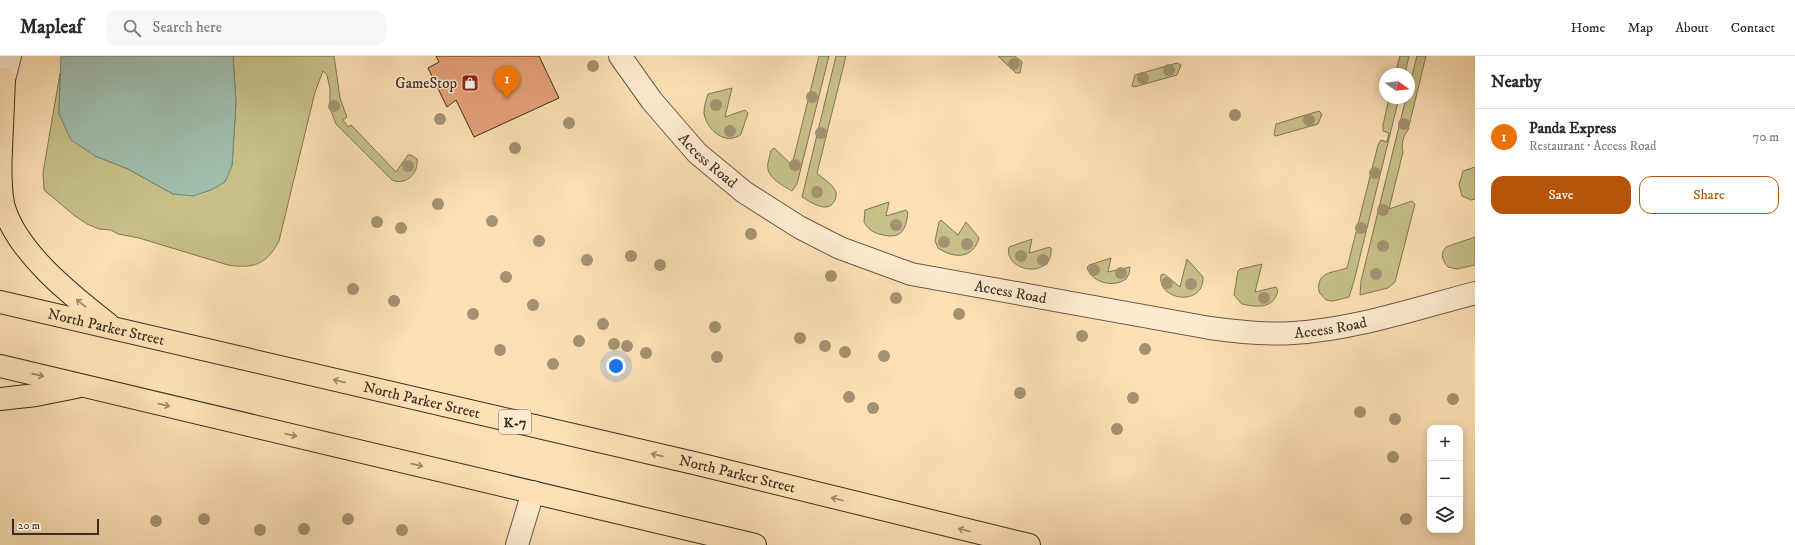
<!DOCTYPE html>
<meta charset="utf-8">
<style>
body{margin:0;font-family:"IM FELL DW Pica",serif;background:#f7f7f7;color:#2b2b33}
.controls{position:absolute;right:12px;bottom:12px;display:grid;overflow:hidden;border-radius:8px;box-shadow:0 2px 10px #0003}
.controls button{width:36px;height:36px;display:grid;place-items:center;padding:0;border:0;border-bottom:1px solid #e1e1e2;background:#fff;color:#2b2b33;font:20px sans-serif}
.compass{position:absolute;left:1379px;top:12px;width:36px;height:36px;border-radius:50%;background:#fff;box-shadow:0 2px 10px #0003;rotate:104deg}
.scale{position:absolute;left:12px;bottom:10px;width:87px;box-sizing:border-box;padding-left:4px;border:2px solid #392d23;border-top:0;font-size:11px;line-height:14px;white-space:nowrap;color:#392d23;-webkit-text-stroke:3px #feebcf;paint-order:stroke}
.you{position:absolute;left:616px;top:310px;width:14px;height:14px;margin:-10px;border:3px solid #fff;border-radius:50%;background:#1a73e8;box-shadow:0 0 0 6px #1a73e833}
.badge{display:grid;place-items:center;width:26px;height:26px;border-radius:50%;background:#b45309;color:#fff;font-size:13px;font-weight:700}
.pin{position:absolute;translate:-50% -33px;filter:drop-shadow(0 1px 2px #0008)}
.pin::after{content:'';position:absolute;top:21px;width:14px;height:12px;background:inherit;clip-path:polygon(0 0,100% 0,50% 100%)}
.list{margin:0;padding:0;list-style:none}
h2{display:flex;justify-content:space-between;align-items:center;height:52px;margin:0;padding:0 16px;font-size:17px}
h2 small{font-size:13px;font-weight:400;color:#7c7c81}
.list li{display:grid;grid-template-columns:26px 1fr auto;gap:12px;align-items:center;box-sizing:border-box;height:56px;padding:0 16px;border-top:1px solid #e1e1e2}
.list b{display:block;font-size:15px;white-space:nowrap}
.list p{margin:0;font-size:13px;white-space:nowrap;color:#7c7c81}
.list em{font-size:13px;font-style:normal;color:#7c7c81}
.actions{display:flex;gap:8px;padding:12px 16px}
.actions a{flex:1;padding:9px 0;border:1px solid #b45309;border-radius:12px;text-align:center;font-size:14px;color:#b45309}
.actions .main{background:#b45309;color:#fff}
.icon{flex:none;width:22px;height:22px;fill:none;stroke:currentColor;stroke-width:2;stroke-linecap:round;stroke-linejoin:round}
.map{position:relative;flex:none;width:1475px;height:489px;overflow:hidden}
header{display:flex;align-items:center;gap:24px;box-sizing:border-box;height:56px;padding:0 20px;background:#fff;border-bottom:1px solid #e1e1e2}
header strong{font-size:19px}
nav{display:flex;gap:22px;margin-inline-start:auto;font-size:14px}
.search{width:280px;height:36px;background:#f7f7f7;display:flex;align-items:center;gap:10px;box-sizing:border-box;padding:0 14px;border-radius:12px;color:#7c7c81;font-size:15px}
main{display:flex}
aside{flex:1;background:#fff}
.map>svg:first-child{display:block}
</style>
<header>
<strong>Mapleaf</strong>
<div class="search"><svg class="icon" aria-label="search" viewBox="0 0 24 24"><circle cx="10" cy="10" r="6"/><path d="M15 15l6 6"/></svg>Search here</div>
<nav><a>Home</a><a>Map</a><a>About</a><a>Contact</a></nav>
</header>
<main>
<div class="map">
<svg width="1475" height="489" viewBox="0 0 1475 489">
<rect width="100%" height="100%" fill="#fde0b5"/>
<filter id="stains"><feTurbulence type="fractalNoise" baseFrequency=".005" numOctaves="4"/><feColorMatrix values="0 0 0 0 .2 0 0 0 0 .09 0 0 0 0 .02 0 0 0 .5 -.17"/></filter>
<radialGradient id="worn" r=".72"><stop offset=".6" stop-color="#630" stop-opacity="0"/><stop offset="1" stop-color="#630" stop-opacity=".3"/></radialGradient>
<g fill="#c7c088" stroke="#807656">
<path d="M233,0H334L340,42L347,61L343,64L348,71L351,69L396,116L408,99H411L417,103C419,118 405,130 392,124L336,68L330,52V33L327,19L323,15L315,36L279,185C267,208 254,213 228,209L139,182L118,178L111,174L99,173L87,168L75,160L44,134L43,117L60,17L59,58L95,100L128,113L173,138L232,110L236,46Z"/>
<path d="M819,0H829L797,128L792,135C779,127 763,120 769,103C770,98 770,94 774,92L792,109Z"/>
<path d="M836,0H846L817,117C822,122 832,128 835,134C837,137 836,141 835,144C828,159 811,146 802,141Z"/>
<path d="M998,0H1015L1022,6L1020,17H1016Z"/>
<path d="M1400,0H1409L1405,18H1395Z"/>
<path d="M1417,0H1426L1408,74C1403,81 1401,87 1403,96L1389,153L1412,145L1415,148L1395,226L1388,232L1360,239L1361,225L1406,42H1409V31Z"/>
<path d="M1177,7L1181,9L1177,19L1134,31L1132,30L1135,19Z"/>
<path d="M732,32L725,61L745,54L748,57L741,78C726,91 706,73 704,57C704,51 706,44 708,38Z"/>
<path d="M1389,42H1399L1354,225L1349,241L1333,245L1326,244L1319,236C1316,215 1333,217 1347,212L1378,89L1381,84L1387,86L1389,77L1383,75V69Z"/>
<path d="M1319,55L1322,58L1318,68L1276,80L1274,79L1276,68Z"/>
<path d="M1475,111V143L1471,144L1462,140L1459,129L1463,115Z"/>
<path d="M889,146L886,160L906,154L908,156C906,176 900,184 879,178C872,176 868,173 864,166L865,154Z"/>
<path d="M941,164L958,179L966,166L979,182C973,203 954,203 938,192L935,185L939,166Z"/>
<path d="M1475,181V209L1457,213L1448,211C1442,204 1440,198 1446,191Z"/>
<path d="M1032,183L1029,197L1050,191L1051,192C1054,224 1003,216 1009,191Z"/>
<path d="M1111,202L1108,216L1130,211L1129,218L1126,223C1113,232 1093,227 1087,212L1089,209Z"/>
<path d="M1187,203L1203,221C1204,252 1156,244 1161,219L1164,218L1180,231Z"/>
<path d="M1262,208L1255,236L1276,231C1278,234 1278,236 1276,240C1270,253 1255,251 1242,248L1234,239L1238,215L1240,213Z"/>
</g>
<path fill="#9fbdac" stroke="#768375" d="M61,0H233L236,46L232,110L225,126L211,134L193,140L173,138L128,113L95,100L71,84L59,58Z"/>
<path fill="#e7a278" stroke="#392d23" d="M436,0H539L559,42L474,81L456,44L447,51L428,12L439,6Z"/>
<g fill="none" stroke-linecap="round" stroke-linejoin="round">
<g stroke="#6a5a48" stroke-width="24">
<g id="minor">
<path id="s1" d="M620,0L652,45L697,97L744,136L799,171L840,192L911,218L1210,272C1238,276 1265,279 1293,277C1355,273 1415,253 1475,237"/>
<path d="M0,39L10,0"/>
<path d="M517,489L533,436"/>
</g>
</g>
<g stroke="#392d23" stroke-width="24">
<g id="highway">
<path d="M4,23C3,46 2,69 1,93C0,111 0,130 3,148C15,195 71,239 108,268"/>
<path id="s2" d="M0,246L698,408L1029,489"/>
<path d="M0,310L755,489"/>
<path d="M0,343L36,339L76,331"/>
</g>
</g>
<use href="#minor" stroke="#feebcf" stroke-width="22"/>
<use href="#highway" stroke="#fde0b5" stroke-width="22"/>
</g>
<g fill="#a49272">
<circle cx="1014" cy="8" r="6"/>
<circle cx="593" cy="10" r="6"/>
<circle cx="1169" cy="14" r="6"/>
<circle cx="1143" cy="22" r="6"/>
<circle cx="812" cy="41" r="6"/>
<circle cx="716" cy="49" r="6"/>
<circle cx="334" cy="50" r="6"/>
<circle cx="1235" cy="59" r="6"/>
<circle cx="440" cy="63" r="6"/>
<circle cx="1309" cy="64" r="6"/>
<circle cx="569" cy="67" r="6"/>
<circle cx="1404" cy="68" r="6"/>
<circle cx="730" cy="75" r="6"/>
<circle cx="821" cy="77" r="6"/>
<circle cx="515" cy="92" r="6"/>
<circle cx="795" cy="109" r="6"/>
<circle cx="408" cy="110" r="6"/>
<circle cx="1375" cy="117" r="6"/>
<circle cx="817" cy="136" r="6"/>
<circle cx="438" cy="148" r="6"/>
<circle cx="1383" cy="154" r="6"/>
<circle cx="492" cy="165" r="6"/>
<circle cx="377" cy="166" r="6"/>
<circle cx="896" cy="169" r="6"/>
<circle cx="401" cy="172" r="6"/>
<circle cx="1361" cy="172" r="6"/>
<circle cx="751" cy="178" r="6"/>
<circle cx="539" cy="185" r="6"/>
<circle cx="944" cy="186" r="6"/>
<circle cx="967" cy="188" r="6"/>
<circle cx="1383" cy="190" r="6"/>
<circle cx="631" cy="200" r="6"/>
<circle cx="1021" cy="200" r="6"/>
<circle cx="587" cy="204" r="6"/>
<circle cx="1043" cy="204" r="6"/>
<circle cx="660" cy="209" r="6"/>
<circle cx="1094" cy="214" r="6"/>
<circle cx="1121" cy="217" r="6"/>
<circle cx="1376" cy="218" r="6"/>
<circle cx="831" cy="220" r="6"/>
<circle cx="506" cy="221" r="6"/>
<circle cx="1167" cy="227" r="6"/>
<circle cx="1191" cy="228" r="6"/>
<circle cx="353" cy="233" r="6"/>
<circle cx="896" cy="242" r="6"/>
<circle cx="1264" cy="242" r="6"/>
<circle cx="394" cy="245" r="6"/>
<circle cx="533" cy="249" r="6"/>
<circle cx="473" cy="258" r="6"/>
<circle cx="959" cy="258" r="6"/>
<circle cx="603" cy="268" r="6"/>
<circle cx="715" cy="271" r="6"/>
<circle cx="1082" cy="280" r="6"/>
<circle cx="800" cy="282" r="6"/>
<circle cx="579" cy="285" r="6"/>
<circle cx="614" cy="288" r="6"/>
<circle cx="627" cy="290" r="6"/>
<circle cx="825" cy="290" r="6"/>
<circle cx="1145" cy="293" r="6"/>
<circle cx="500" cy="294" r="6"/>
<circle cx="845" cy="296" r="6"/>
<circle cx="646" cy="297" r="6"/>
<circle cx="884" cy="300" r="6"/>
<circle cx="717" cy="301" r="6"/>
<circle cx="553" cy="308" r="6"/>
<circle cx="1020" cy="337" r="6"/>
<circle cx="849" cy="341" r="6"/>
<circle cx="1133" cy="342" r="6"/>
<circle cx="1453" cy="343" r="6"/>
<circle cx="873" cy="352" r="6"/>
<circle cx="1360" cy="356" r="6"/>
<circle cx="1395" cy="363" r="6"/>
<circle cx="1117" cy="373" r="6"/>
<circle cx="1393" cy="401" r="6"/>
<circle cx="204" cy="463" r="6"/>
<circle cx="348" cy="463" r="6"/>
<circle cx="1406" cy="463" r="6"/>
<circle cx="156" cy="465" r="6"/>
<circle cx="304" cy="473" r="6"/>
<circle cx="260" cy="474" r="6"/>
<circle cx="402" cy="474" r="6"/>
</g>
<defs><path id="oneway-shaft" d="M-6 0H5M1.5-3L5.5 0L1.5 3" fill="none" stroke-width="1.6" stroke-linecap="round" stroke-linejoin="round"/></defs>
<g stroke="#9b866c">
<use href="#oneway-shaft" transform="translate(81 247) rotate(-140)"/>
<use href="#oneway-shaft" transform="translate(38 319) rotate(13)"/>
<use href="#oneway-shaft" transform="translate(339 325) rotate(-167)"/>
<use href="#oneway-shaft" transform="translate(164 349) rotate(13)"/>
<use href="#oneway-shaft" transform="translate(291 379) rotate(13)"/>
<use href="#oneway-shaft" transform="translate(657 399) rotate(-167)"/>
<use href="#oneway-shaft" transform="translate(417 409) rotate(13)"/>
<use href="#oneway-shaft" transform="translate(837 443) rotate(-166)"/>
<use href="#oneway-shaft" transform="translate(964 474) rotate(-166)"/>
</g>
<defs>
<g id="shop-square" transform="scale(0.9)"><rect x="-9" y="-9" width="18" height="18" rx="4" fill="#8f2418" stroke="#feebcf"/><path d="M-5-2.5h2.3a2.7 3.5 0 0 1 5.4 0H5L5.5 6h-11ZM-1.5-2.5h3a1.5 2.3 0 0 0-3 0Z" fill="#fff"/></g>
</defs>
<g fill-rule="evenodd">
<use href="#shop-square" x="470" y="27"/>
</g>
<g text-anchor="middle" stroke-width="3" stroke-linejoin="round" paint-order="stroke">
<rect fill="#feebcf" stroke="#746657" stroke-width="1" x="499" y="354" width="32" height="24" rx="3"/>
<g font-size="14" font-weight="bold" fill="#392d23">
<text x="515" y="371">K-7</text>
</g>
<g font-size="15" fill="#392d23" stroke="#feebcf" text-anchor="end">
<text x="457" y="32">GameStop</text>
</g>
<g font-size="15" fill="#392d23" stroke="#feebcf">
<text dy="5" stroke="none"><textPath href="#s1" startOffset="137">Access Road</textPath></text>
<text dy="5" stroke="none"><textPath href="#s1" startOffset="473">Access Road</textPath></text>
<text dy="5" stroke="none"><textPath href="#s2" startOffset="109">North Parker Street</textPath></text>
<text dy="5" stroke="none"><textPath href="#s1" startOffset="797">Access Road</textPath></text>
<text dy="5" stroke="none"><textPath href="#s2" startOffset="433">North Parker Street</textPath></text>
<text dy="5" stroke="none"><textPath href="#s2" startOffset="757">North Parker Street</textPath></text>
</g>
</g>
<rect width="100%" height="100%" filter="url(#stains)"/>
<rect width="100%" height="100%" fill="url(#worn)"/>
</svg>
<div class="controls">
<button>+</button>
<button>−</button>
<button><svg class="icon" aria-label="layers" viewBox="0 0 24 24"><path d="M12 4l9 5-9 5-9-5zM3 14l9 5 9-5"/></svg></button>
</div>
<svg class="compass" viewBox="-18 -18 36 36"><path d="M0-13l5 13h-10z" fill="#e53935"/><path d="M0 13l5-13h-10z" fill="#7c7c81"/></svg>
<div class="scale">20 m</div>
<div class="you"></div>
<div class="pin badge" style="left:507px;top:43px;background:#e8710a">1</div>
</div>
<aside>
<h2>Nearby<small></small></h2>
<ul class="list">
<li><span class="badge" style="background:#e8710a">1</span><div><b>Panda Express</b><p>Restaurant · Access Road</p></div><em>70 m</em></li>
</ul>
<div class="actions"><a class="main">Save</a><a>Share</a></div>
</aside>
</main>
